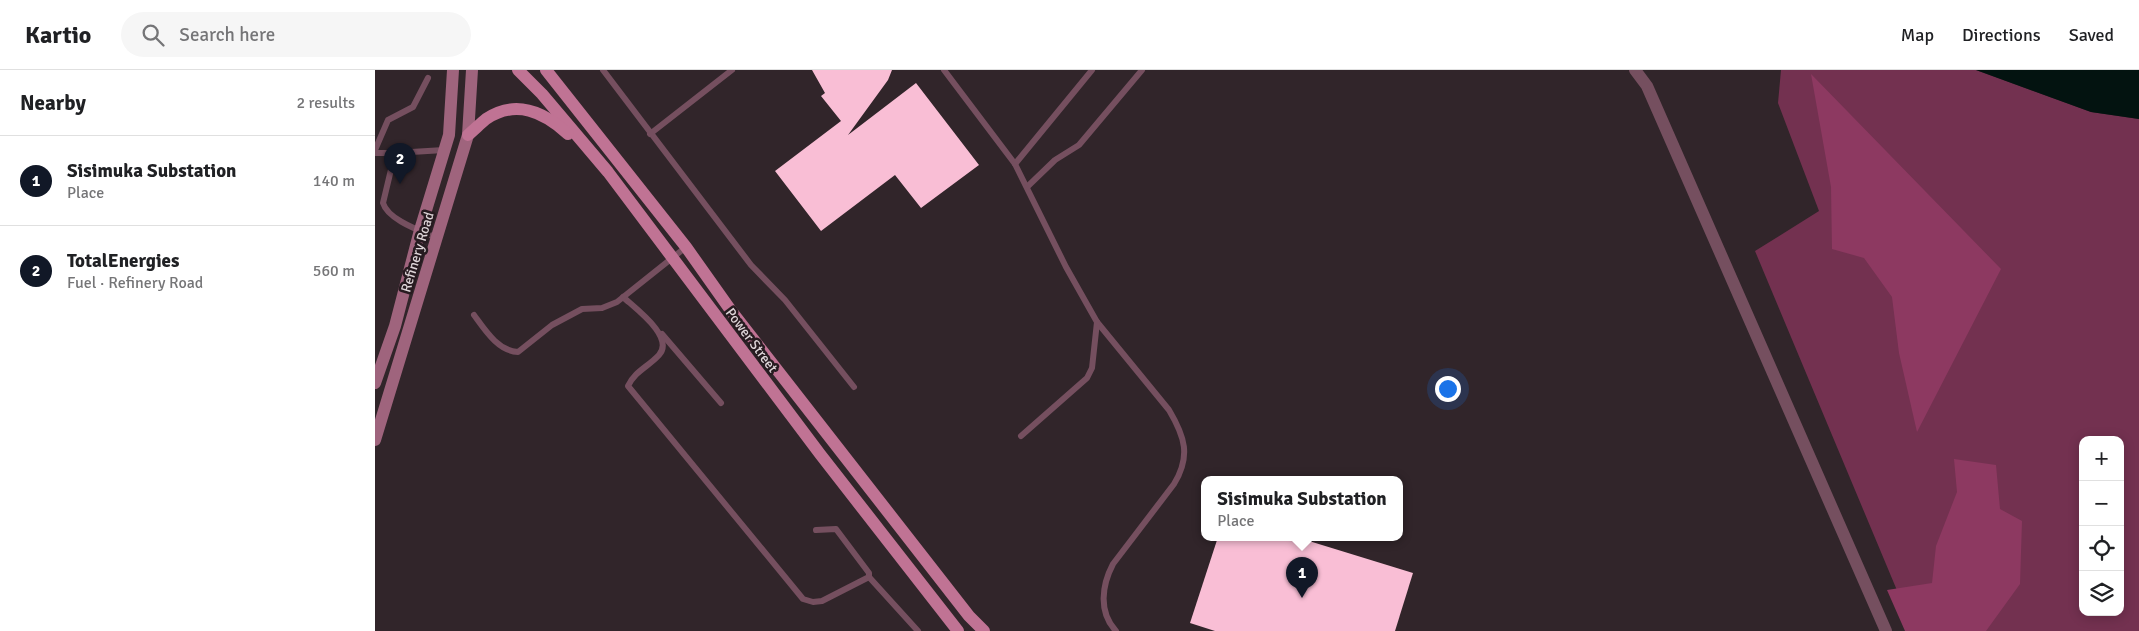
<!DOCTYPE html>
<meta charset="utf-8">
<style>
body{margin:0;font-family:Signika,sans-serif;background:#f6f6f6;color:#202124}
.controls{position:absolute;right:15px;bottom:15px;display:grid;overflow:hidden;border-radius:10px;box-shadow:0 2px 12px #0003}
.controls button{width:45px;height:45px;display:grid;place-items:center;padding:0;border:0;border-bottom:1px solid #e0e0e0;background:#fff;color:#202124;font:25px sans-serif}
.you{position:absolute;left:1072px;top:318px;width:18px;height:18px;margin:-12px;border:4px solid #fff;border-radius:50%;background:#1a73e8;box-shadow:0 0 0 8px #1a73e833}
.badge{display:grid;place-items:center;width:32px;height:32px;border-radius:50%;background:#111827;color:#fff;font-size:16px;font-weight:700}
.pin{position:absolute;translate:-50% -41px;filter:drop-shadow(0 1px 2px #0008)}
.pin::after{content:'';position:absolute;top:26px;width:18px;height:15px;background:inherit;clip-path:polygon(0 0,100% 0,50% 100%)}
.popup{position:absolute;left:826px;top:406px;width:202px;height:65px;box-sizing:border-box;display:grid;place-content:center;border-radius:10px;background:#fff;filter:drop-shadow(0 1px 4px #0005);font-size:16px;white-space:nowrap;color:#757577}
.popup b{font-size:19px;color:#202124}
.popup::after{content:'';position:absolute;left:50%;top:100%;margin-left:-10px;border:10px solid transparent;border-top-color:#fff}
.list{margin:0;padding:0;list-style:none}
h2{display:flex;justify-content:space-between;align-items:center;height:65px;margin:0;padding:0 20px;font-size:21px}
h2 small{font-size:16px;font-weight:400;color:#757577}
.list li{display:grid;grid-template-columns:32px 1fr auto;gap:15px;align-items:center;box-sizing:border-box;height:90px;padding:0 20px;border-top:1px solid #e0e0e0}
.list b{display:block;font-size:19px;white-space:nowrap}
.list p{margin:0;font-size:16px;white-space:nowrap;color:#757577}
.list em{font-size:16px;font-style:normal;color:#757577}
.icon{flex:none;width:28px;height:28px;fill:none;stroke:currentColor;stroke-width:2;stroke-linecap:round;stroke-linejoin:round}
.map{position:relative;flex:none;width:1764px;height:561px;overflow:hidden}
header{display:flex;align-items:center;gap:30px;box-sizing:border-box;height:70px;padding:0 25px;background:#fff;border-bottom:1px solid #e0e0e0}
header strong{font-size:24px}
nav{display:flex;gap:28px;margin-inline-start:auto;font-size:18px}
.search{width:350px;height:45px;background:#f6f6f6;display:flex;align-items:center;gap:12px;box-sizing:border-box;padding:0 18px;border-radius:28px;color:#757577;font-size:19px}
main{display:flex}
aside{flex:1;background:#fff}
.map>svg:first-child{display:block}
</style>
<header>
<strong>Kartio</strong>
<div class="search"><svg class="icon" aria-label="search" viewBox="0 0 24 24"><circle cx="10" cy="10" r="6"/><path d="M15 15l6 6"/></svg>Search here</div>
<nav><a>Map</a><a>Directions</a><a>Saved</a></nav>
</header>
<main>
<aside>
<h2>Nearby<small>2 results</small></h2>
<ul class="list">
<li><span class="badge">1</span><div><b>Sisimuka Substation</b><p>Place</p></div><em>140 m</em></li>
<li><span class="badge">2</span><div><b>TotalEnergies</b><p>Fuel · Refinery Road</p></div><em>560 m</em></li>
</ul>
</aside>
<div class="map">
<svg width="1764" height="561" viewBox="0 0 1764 561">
<rect width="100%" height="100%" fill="#31252a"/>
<path fill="#733150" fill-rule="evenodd" d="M1406,0H1601L1716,42L1764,49V561H1539L1380,181L1444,141L1403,33ZM1708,370H1745V542H1708Z"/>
<g fill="#8d3961">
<path d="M1436,4L1626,199L1542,362L1524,283L1517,227L1489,188L1457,179L1456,117Z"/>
<path d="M1579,389L1621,395L1625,439L1647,451L1645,514L1611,561H1530L1512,520L1557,513L1561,476L1582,422Z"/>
</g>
<path fill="#031310" d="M1601,0H1764V49L1716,42Z"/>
<g fill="#f9bed5">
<path d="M437,0H517L513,10L473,65L541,13L604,95L546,138L520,105L446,161L400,101L466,51L446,26L450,23Z"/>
<path d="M843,467H921L1038,503L1020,561H840L815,553Z"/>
</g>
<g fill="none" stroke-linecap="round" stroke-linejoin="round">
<g stroke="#754f5f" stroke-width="6">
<path d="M228,0L376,195L410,230L479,317"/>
<path d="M569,0L640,94L691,197L722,252L794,340C810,367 816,386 799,414L738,494C727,515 723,542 741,561"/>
<path d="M275,64L357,0"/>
<path d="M0,80L13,50L38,37L53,8"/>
<path d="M0,83H20"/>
<path d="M640,94L717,0"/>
<path d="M652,117L680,90L704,75L767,0"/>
<path d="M62,168C46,161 13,150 8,133L20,83L69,80"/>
<path d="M248,227C261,239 300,267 284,285C273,297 260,301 253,316L428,529L438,532L447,531L494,507V503L461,459L441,460"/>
<path d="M99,245C110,260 123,281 143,282L177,255L207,239L227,238L242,232L311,177"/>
<path d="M287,264L346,333"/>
<path d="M646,366L712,308L717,298L722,252"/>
<path d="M494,507L543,561"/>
</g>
<path stroke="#754f5f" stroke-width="12" d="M1260,0L1272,16L1511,561"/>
<g stroke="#9f647d" stroke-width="12">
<path d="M0,313L20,256L45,160L74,65L78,0"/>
<path d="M0,370L93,65L97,0"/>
</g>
<g stroke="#c07394" stroke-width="12">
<path d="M143,0L167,24L233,102L445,384L583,561"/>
<path d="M171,0L311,177L357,242L594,546L609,561"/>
<path d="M93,65C99,60 105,54 111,49C141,29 169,42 193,64"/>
</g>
</g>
<g text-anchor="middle" stroke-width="5" stroke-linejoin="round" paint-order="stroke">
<g font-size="14" fill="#ddd4d7" stroke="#271b20">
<text transform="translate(42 182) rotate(-73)" y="5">Refinery Road</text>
<text transform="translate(377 270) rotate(53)" y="5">Power Street</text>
</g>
</g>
</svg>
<div class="controls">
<button>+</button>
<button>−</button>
<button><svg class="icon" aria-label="locate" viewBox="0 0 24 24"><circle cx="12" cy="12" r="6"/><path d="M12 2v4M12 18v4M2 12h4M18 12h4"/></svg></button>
<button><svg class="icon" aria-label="layers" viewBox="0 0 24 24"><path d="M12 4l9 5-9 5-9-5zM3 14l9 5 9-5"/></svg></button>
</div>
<div class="you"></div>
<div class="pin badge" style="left:927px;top:528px">1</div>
<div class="popup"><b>Sisimuka Substation</b>Place</div>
<div class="pin badge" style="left:25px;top:114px">2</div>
</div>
</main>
